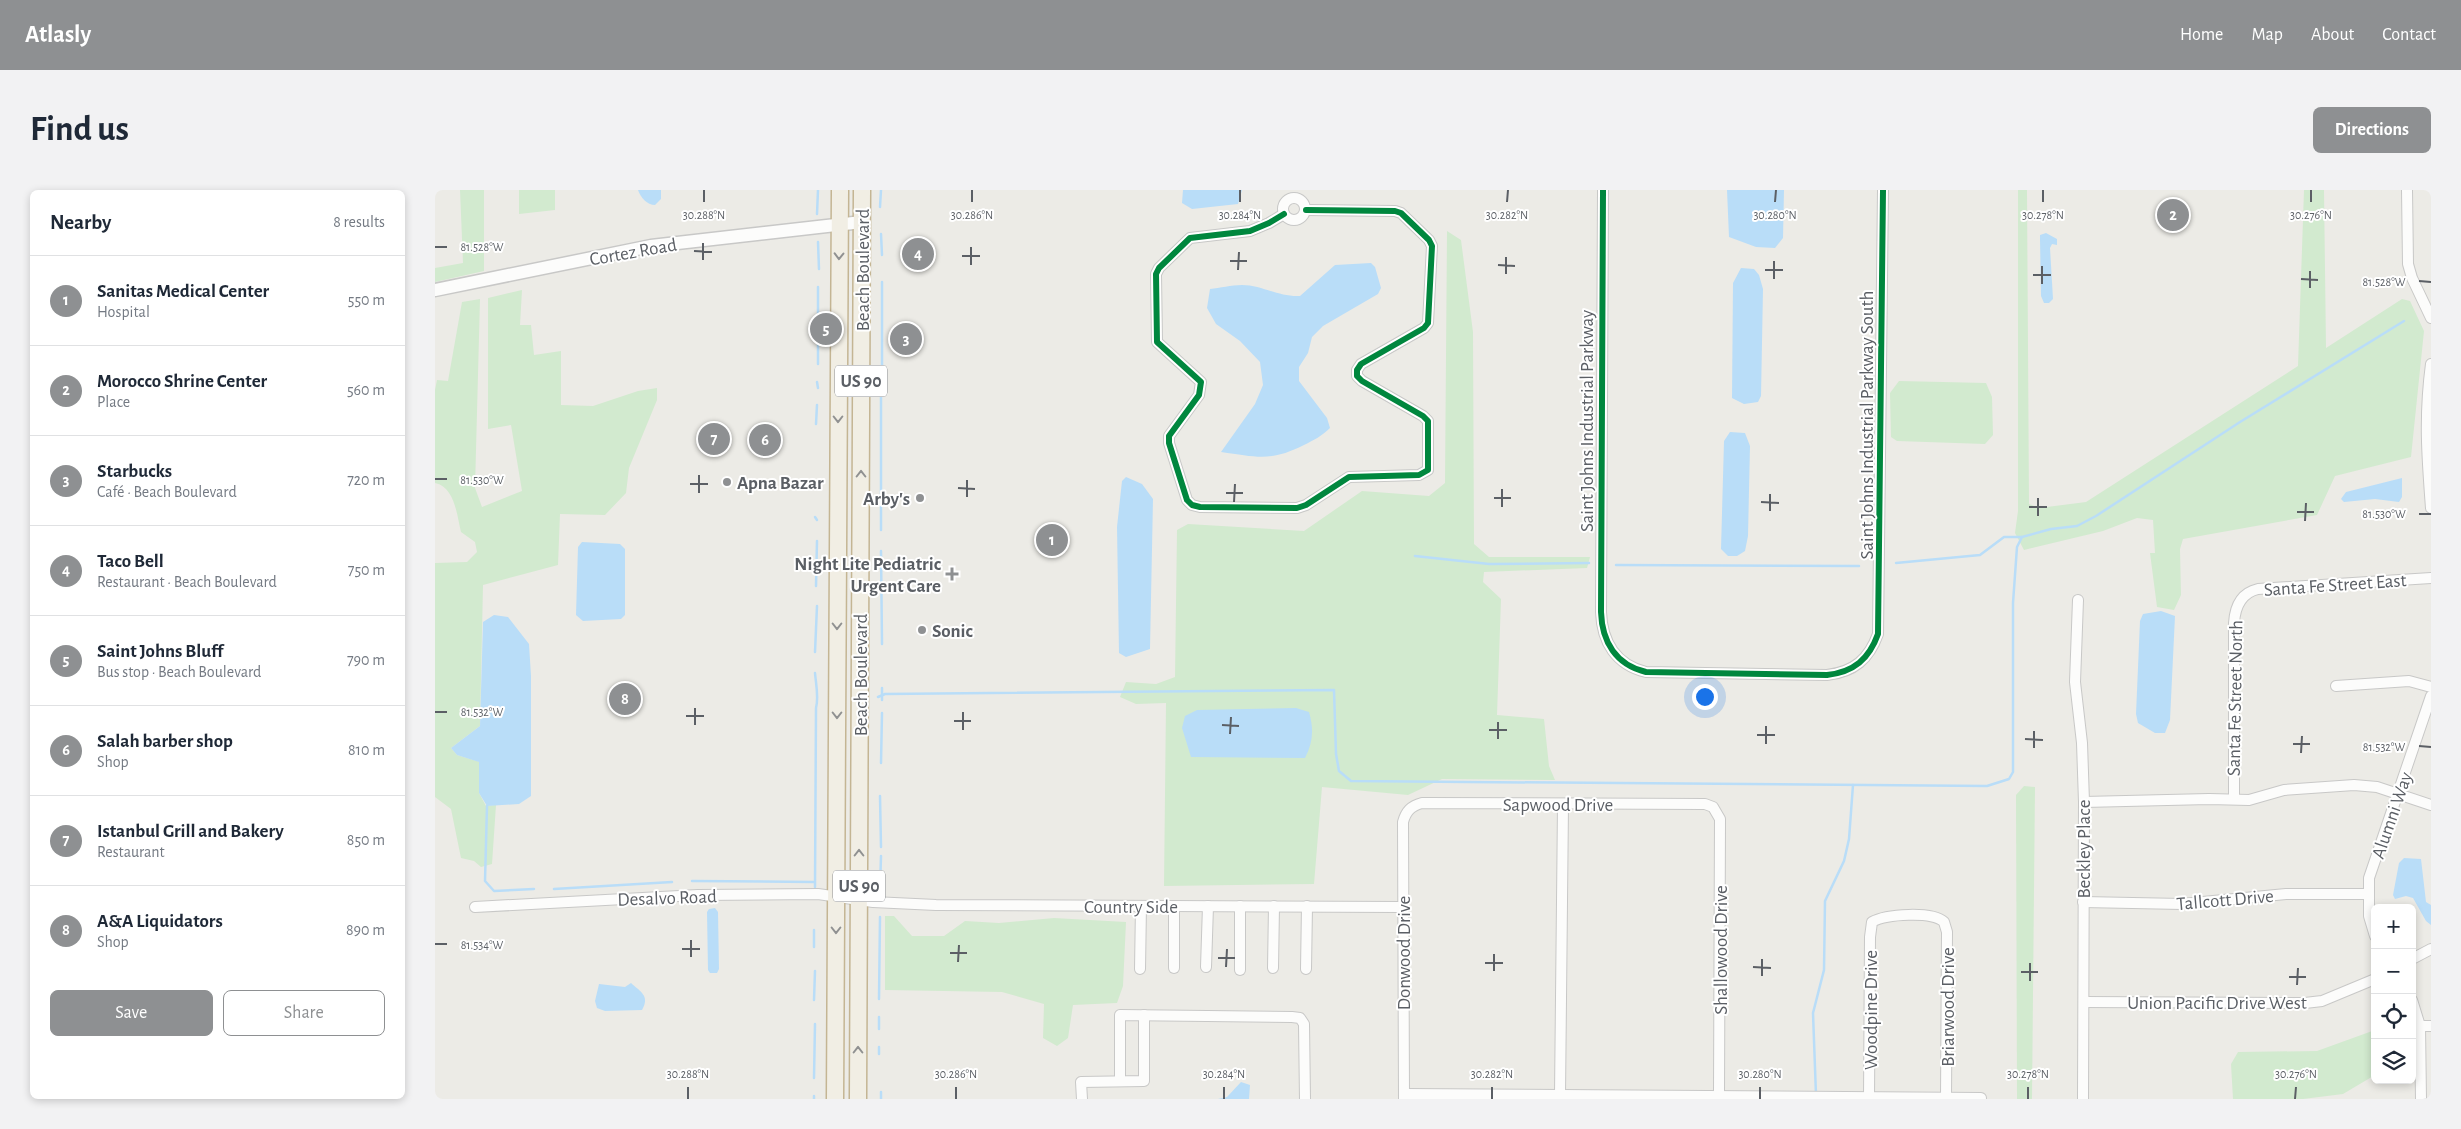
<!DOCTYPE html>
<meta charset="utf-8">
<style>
body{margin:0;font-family:"Alegreya Sans",sans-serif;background:#f2f2f3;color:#1f2937}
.controls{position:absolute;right:15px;bottom:15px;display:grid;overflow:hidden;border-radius:8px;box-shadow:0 2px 8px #0003}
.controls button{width:45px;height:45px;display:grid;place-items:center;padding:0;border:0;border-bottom:1px solid #e0e1e3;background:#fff;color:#1f2937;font:25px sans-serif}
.you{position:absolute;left:1269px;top:506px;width:18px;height:18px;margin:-12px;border:4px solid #fff;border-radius:50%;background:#1a73e8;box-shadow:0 0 0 8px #1a73e833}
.badge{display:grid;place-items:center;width:32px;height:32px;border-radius:50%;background:#8e9092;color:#fff;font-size:16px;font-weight:700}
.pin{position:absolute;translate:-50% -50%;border:2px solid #fff;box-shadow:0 1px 5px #0006}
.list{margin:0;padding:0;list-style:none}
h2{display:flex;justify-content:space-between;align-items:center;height:65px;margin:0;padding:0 20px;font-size:21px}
h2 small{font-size:16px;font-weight:400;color:#747a83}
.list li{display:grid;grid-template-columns:32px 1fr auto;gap:15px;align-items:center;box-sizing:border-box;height:90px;padding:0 20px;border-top:1px solid #e0e1e3}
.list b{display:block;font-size:19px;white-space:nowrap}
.list p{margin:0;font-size:16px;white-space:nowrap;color:#747a83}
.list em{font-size:16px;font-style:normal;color:#747a83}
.actions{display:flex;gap:10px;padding:15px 20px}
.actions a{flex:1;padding:11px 0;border:1px solid #8e9092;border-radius:8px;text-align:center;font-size:18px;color:#8e9092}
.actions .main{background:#8e9092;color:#fff}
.icon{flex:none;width:28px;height:28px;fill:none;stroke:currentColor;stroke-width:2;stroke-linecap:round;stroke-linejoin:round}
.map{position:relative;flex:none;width:1996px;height:909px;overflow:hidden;border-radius:8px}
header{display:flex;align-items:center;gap:30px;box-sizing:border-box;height:70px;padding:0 25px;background:#8e9092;color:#fff}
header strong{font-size:24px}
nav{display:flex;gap:28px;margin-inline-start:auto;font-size:18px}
.intro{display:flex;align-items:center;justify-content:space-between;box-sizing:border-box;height:120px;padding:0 30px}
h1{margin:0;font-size:35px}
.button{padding:12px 22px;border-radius:8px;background:#8e9092;color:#fff;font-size:18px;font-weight:700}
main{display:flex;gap:30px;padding:0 30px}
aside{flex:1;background:#fff;border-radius:8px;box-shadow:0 2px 8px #0003}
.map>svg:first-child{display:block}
</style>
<header>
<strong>Atlasly</strong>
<nav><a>Home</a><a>Map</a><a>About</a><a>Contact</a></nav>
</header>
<div class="intro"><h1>Find us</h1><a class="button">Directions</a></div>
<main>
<aside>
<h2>Nearby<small>8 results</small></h2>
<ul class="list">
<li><span class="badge">1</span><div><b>Sanitas Medical Center</b><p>Hospital</p></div><em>550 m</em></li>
<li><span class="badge">2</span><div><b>Morocco Shrine Center</b><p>Place</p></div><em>560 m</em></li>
<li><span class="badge">3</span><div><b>Starbucks</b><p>Café · Beach Boulevard</p></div><em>720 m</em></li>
<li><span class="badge">4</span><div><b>Taco Bell</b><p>Restaurant · Beach Boulevard</p></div><em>750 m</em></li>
<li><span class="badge">5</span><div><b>Saint Johns Bluff</b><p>Bus stop · Beach Boulevard</p></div><em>790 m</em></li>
<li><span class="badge">6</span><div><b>Salah barber shop</b><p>Shop</p></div><em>810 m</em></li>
<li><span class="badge">7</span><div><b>Istanbul Grill and Bakery</b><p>Restaurant</p></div><em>850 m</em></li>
<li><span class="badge">8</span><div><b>A&amp;A Liquidators</b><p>Shop</p></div><em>890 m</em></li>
</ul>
<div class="actions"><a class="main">Save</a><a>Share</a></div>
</aside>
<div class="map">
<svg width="1996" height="909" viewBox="0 0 1996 909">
<rect width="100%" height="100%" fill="#ecebe6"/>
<g fill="#d2eacf">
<path d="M25,0H49V81L0,92V78L28,73Z"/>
<path d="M84,0H120V20L84,24Z"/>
<path d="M1583,0H1592L1594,314L1604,318L1651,312L1863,176L1869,0H1889L1891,158L1967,109L1975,111L1989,141L1976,267L1900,286L1882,325L1748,349L1745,359L1746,405L1739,420L1722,417L1715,363H1720L1718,330L1702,328L1668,341L1589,360L1580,343L1583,321Z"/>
<path d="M1012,41L1026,50L1038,142L1039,354L1054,367H1155L1152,378L1049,382L1048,392L1066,409L1062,525L1109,529L1114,576L1120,590L1007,589L973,605L887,597L879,694L729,696L731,513L701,514L685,507L691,492L721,494L740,487L742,340L753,334L869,341L927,301L994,306L1010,293Z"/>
<path d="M87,100L85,135H96L99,165L126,161V215L158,216L203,201L222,198V210L194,278L191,303L170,325L125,324L123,375L48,395L45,536L16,558L22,565L45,572L44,603L51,616L61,615L57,674L46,677L39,671L26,668L16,619L0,607V373L32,372L42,362L40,352L26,342C22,326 20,297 0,293V200L2,190L13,191L27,112L45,109L40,298L47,317L87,301L76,235L53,239V108Z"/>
<path d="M1464,191L1551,193L1557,207L1558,245L1550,254L1462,251L1456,247L1455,203Z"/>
<path d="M1589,596L1600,597L1597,909H1582L1581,605Z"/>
<path d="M450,726H459L477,746H509L530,731L564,733L619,728L691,732L688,796L682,813L638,815L633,848L622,856L608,848L609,814L567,802L450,800Z"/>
<path d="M1940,840V885L1908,904L1868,909H1798L1796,874L1803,862L1882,861Z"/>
</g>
<g fill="#b9ddf8">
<path d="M203,0H226V9L220,15C212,15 206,8 203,0Z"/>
<path d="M748,0H807L803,14L757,19L747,13Z"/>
<path d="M1292,0H1349L1348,48L1340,58L1321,57L1294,47Z"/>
<path d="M1611,43L1622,49V55L1617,54L1615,58L1618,109L1614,113H1609L1606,106L1605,49V45Z"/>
<path d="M936,73L940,77L946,98L943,104L888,136L877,147L873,163L864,177V191L892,228L895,238C887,246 879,250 869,255C835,272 823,267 786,262L820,214L828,195L825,172L805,151L781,134L772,118L775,99C785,98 796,95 807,95C827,95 843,107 865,106L900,75Z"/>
<path d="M1306,78L1319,79L1324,85L1328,99L1326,206L1323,212L1309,214L1297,208L1298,93Z"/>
<path d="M1295,242L1310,243L1315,256L1313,346L1310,361L1302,366H1293L1286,359L1289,251Z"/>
<path d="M691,287L707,294L718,309L715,459L691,467L684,463L682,337L687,291Z"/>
<path d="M1967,288V307L1964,312L1940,309L1909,312L1906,309L1911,302Z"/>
<path d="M147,352L185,354L190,359V425L186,429L148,431L141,425L143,357Z"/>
<path d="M1726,421L1740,426L1735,530L1730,543H1720L1703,533L1701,524L1705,431L1708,424Z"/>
<path d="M59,425L73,427L94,454L96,486V606L84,614L52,616L44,603V572L22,565L16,558L45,536L48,432Z"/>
<path d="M861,518L874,522C879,539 878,553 870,568L756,567L747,538L750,526L762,520Z"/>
<path d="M1969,668L1986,669L1991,712L1996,715V735L1991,731L1978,708L1971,706L1960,709L1958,705L1964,673Z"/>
<path d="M280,718L283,722L284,779L282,783H275L273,780L272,722L274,719Z"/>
<path d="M196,793C206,802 215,806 207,820L170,821L162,818L160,811L164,794L190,797Z"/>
<path d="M806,892L815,895L814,909H783L792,907Z"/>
</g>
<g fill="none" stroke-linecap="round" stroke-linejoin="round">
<g stroke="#b9ddf8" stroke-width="2.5">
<path d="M445,17L446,0"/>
<path d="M382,24L383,0"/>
<path d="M446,44L447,65"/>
<path d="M383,52L384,79"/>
<path d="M383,174V97"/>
<path d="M447,182V92"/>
<path d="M382,192L383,198"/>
<path d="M446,202V340"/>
<path d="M381,234L382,215"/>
<path d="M380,327L382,330"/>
<path d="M446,361L447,454"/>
<path d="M980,366L1054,374L1154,373"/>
<path d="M1461,373L1545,365L1569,347H1587"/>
<path d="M1181,375L1424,376"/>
<path d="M381,396L382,351"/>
<path d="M380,462L382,416"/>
<path d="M443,507L450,504L899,500L901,564L904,581L916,591L1552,596L1574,589L1578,582V413L1582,357L1587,347L1616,339L1642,336L1661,326L1805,232L1969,131"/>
<path d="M447,510V498"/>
<path d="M446,573L447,523"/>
<path d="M445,606L446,657"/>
<path d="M52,616L50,691L59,701L99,699"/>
<path d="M257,691L379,692"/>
<path d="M380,697L381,518C384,507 381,495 380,483"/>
<path d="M119,699L237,692"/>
<path d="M445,700L446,666"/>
<path d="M379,757V740"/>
<path d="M444,809L445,727"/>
<path d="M379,810L380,781"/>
<path d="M444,827V839"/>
<path d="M444,857V864"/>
<path d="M379,888L380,834"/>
<path d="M446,902V909"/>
<path d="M1381,905L1378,823L1389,780L1390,711L1409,671L1414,649L1418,595"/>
<path d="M379,909V906"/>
</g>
<g stroke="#c8c8c7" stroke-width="12">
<g id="minor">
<path d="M1168,0L1166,422C1167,452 1181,475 1211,482L1392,485C1419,482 1434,469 1443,444L1448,0"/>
<path d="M1972,0L1973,74L1977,88L1996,128"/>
<circle cx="859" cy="19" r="11"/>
<path d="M849,24L834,33L815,41L755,48L724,78L721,84L722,152L766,192L764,205L734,246V253L752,310L757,315L765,317L862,318L871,315L914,287L984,285L993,280V231L988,226L927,191L922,186V180L926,174L989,138L993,133L997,56L994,50L966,23L960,21L871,20"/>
<path d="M1996,174C1989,226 1992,266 1996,318"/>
<path d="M1643,410L1640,492L1647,553L1649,612L1648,909"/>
<path d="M1901,496L1974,491L1996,497"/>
<path d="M1799,609V433C1800,417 1806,403 1823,399L1996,388"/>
<path d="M1649,612L1774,609L1814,610L1849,600L1919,595L1942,597L1996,615"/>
<path d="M1648,712L1747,714L1851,704H1933"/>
<path d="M40,717L263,705L383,704L438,712L501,715L968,717"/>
<path d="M1940,746L1934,726V688L1996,506"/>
<path d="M1977,769L1996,759"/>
<path d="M771,777L773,716"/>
<path d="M739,778V716"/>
<path d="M838,778L839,716"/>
<path d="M705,779L706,716"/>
<path d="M871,779L872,716"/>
<path d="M805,780V716"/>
<path d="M1977,810L1985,836L1986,909"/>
<path d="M1649,812L1870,813L1887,811L1940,789"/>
<path d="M1985,836H1996"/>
<path d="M685,891V825L857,827L865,828L869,834L870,909"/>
<path d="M969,904L1546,908"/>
<path d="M1125,905L1128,615"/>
<path d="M647,909L646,892L709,891V825"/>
<path d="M969,909L968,632C971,621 976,616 987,613L1270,614L1278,617L1285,629L1284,905"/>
<path d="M1434,909L1435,747L1437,732C1451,724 1497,721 1509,732L1512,742L1511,909"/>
</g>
</g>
<g stroke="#c8c8c7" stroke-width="15">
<path id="tertiary" d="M0,100L216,56L427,32"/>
</g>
<g stroke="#c4b593" stroke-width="19">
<g id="trunk">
<path d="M400,909L405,0"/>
<path d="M423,909L427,0"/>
</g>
</g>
<use href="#minor" stroke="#fcfcfb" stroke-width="10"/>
<use href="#tertiary" stroke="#fcfcfb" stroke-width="12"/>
<use href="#trunk" stroke="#f1eee4" stroke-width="16"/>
<g stroke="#fff" stroke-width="9">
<g id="cycleway">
<path d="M1168,0L1166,422C1167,452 1181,475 1211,482L1392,485C1419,482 1434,469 1443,444L1448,0"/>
<path d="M849,24L834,33L815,41L755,48L724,78L721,84L722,152L766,192L764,205L734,246V253L752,310L757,315L765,317L862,318L871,315L914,287L984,285L993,280V231L988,226L927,191L922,186V180L926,174L989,138L993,133L997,56L994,50L966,23L960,21L871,20"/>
</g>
</g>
<use href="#cycleway" stroke="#00873e" stroke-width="6"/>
</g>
<defs><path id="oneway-chevron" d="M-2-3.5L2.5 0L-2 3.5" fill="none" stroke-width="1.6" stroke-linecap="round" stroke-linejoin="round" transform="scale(1.25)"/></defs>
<g stroke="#909191">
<use href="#oneway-chevron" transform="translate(404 66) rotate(91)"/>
<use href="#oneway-chevron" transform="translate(403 229) rotate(90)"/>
<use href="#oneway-chevron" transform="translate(426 284) rotate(-90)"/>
<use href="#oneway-chevron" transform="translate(402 436) rotate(90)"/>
<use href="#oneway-chevron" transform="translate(402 525) rotate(90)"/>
<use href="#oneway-chevron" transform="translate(424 663) rotate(-90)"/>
<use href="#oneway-chevron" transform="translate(401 740) rotate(90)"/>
<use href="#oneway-chevron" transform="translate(423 860) rotate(-90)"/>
</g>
<path fill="none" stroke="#5b5f65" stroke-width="2" d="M269,12V0M537,12V0M805,12V0M1072,12L1073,0M1340,12L1341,0M1608,12V0M1876,12V0M0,57H12M259,61L277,62M527,66H545M268,70V53M795,71H812M536,75V57M1063,75L1080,76M803,80L804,62M1330,80H1348M1071,84V67M1598,85H1616M1339,89V71M1866,89L1883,90M1984,91L1996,92M1607,94V76M1875,98V81M0,289H12M255,294H273M523,298L540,299M264,303V285M791,303H808M532,307V290M1059,308H1076M799,312L800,294M1326,312L1344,313M1067,317V299M1594,317H1612M1335,321V304M1862,322H1879M1984,324H1996M1603,326V308M1870,331L1871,313M0,522H12M251,526H269M519,531H536M260,535V518M787,535L804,536M528,540V522M1054,540H1072M795,544L796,527M1322,545H1340M1063,549V532M1590,549L1608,550M1331,554V536M1858,554H1875M1984,556L1996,557M1599,558V541M1866,563L1867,546M0,754H12M247,759H265M515,763H532M256,767V750M783,768H800M523,772L524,755M1050,773H1068M791,777L792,759M1318,777L1336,778M1059,781V764M1586,782H1603M1327,786V769M1854,787H1871M1595,791V773M1862,795L1863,778M253,909V897M521,909V897M789,909V897M1057,909V897M1325,909V897M1593,909V897M1860,909L1861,897"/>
<g fill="#8e9092" stroke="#fff" stroke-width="2">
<circle cx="292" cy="292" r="5"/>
<circle cx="485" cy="308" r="5"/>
<path d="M514.5 376.5h5v5h5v5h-5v5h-5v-5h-5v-5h5z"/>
<circle cx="487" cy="440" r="5"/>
</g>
<g text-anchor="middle" stroke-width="4" stroke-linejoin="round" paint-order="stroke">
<g fill="#fff" stroke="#8c8f93" stroke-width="1">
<rect x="400" y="175.5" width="52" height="31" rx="4"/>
<rect x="398" y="680.5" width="52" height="31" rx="4"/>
</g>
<g font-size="18" font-weight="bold" fill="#5b5f65">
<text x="426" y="197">US 90</text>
<text x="424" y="702">US 90</text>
</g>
<g font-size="19" fill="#5b5f65" stroke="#fff">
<text transform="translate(198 61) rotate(-10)" y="7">Cortez Road</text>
<text transform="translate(427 80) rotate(-90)" y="7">Beach Boulevard</text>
<text transform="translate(1151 231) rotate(-90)" y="7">Saint Johns Industrial Parkway</text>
<text transform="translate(1431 235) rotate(-90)" y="7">Saint Johns Industrial Parkway South</text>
<text transform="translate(1900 394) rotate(-4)" y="7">Santa Fe Street East</text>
<text transform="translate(425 485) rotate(-90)" y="7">Beach Boulevard</text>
<text transform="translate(1799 508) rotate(-89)" y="7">Santa Fe Street North</text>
<text x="1123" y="621">Sapwood Drive</text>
<text transform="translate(1956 625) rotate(-71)" y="7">Alumni Way</text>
<text transform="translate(1648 659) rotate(-90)" y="7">Beckley Place</text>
<text transform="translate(232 707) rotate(-2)" y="7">Desalvo Road</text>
<text transform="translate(1790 709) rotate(-5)" y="7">Tallcott Drive</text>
<text x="696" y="723">Country Side</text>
<text transform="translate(1285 760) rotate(-90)" y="7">Shallowood Drive</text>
<text transform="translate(968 763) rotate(-90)" y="7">Donwood Drive</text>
<text x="1782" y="819">Union Pacific Drive West</text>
<text transform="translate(1512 817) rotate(-90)" y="7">Briarwood Drive</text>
<text transform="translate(1435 820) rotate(-90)" y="7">Woodpine Drive</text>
</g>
<g font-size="19" font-weight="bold" fill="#5b5f65" stroke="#fff" text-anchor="start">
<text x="302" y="299">Apna Bazar</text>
<text x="475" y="315" text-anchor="end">Arby's</text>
<text x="506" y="380" text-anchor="end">Night Lite Pediatric<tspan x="506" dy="22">Urgent Care</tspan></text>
<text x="497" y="447">Sonic</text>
</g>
</g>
<g font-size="12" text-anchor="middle" fill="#5b5f65" stroke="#fff" stroke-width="4" stroke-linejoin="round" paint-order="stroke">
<text x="269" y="29">30.288°N</text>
<text x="537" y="29">30.286°N</text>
<text x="805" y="29">30.284°N</text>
<text x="1072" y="29">30.282°N</text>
<text x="1340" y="29">30.280°N</text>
<text x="1608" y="29">30.278°N</text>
<text x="1876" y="29">30.276°N</text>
<text x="47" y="61">81.528°W</text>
<text x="1949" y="96">81.528°W</text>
<text x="47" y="294">81.530°W</text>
<text x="1949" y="328">81.530°W</text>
<text x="47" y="526">81.532°W</text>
<text x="1949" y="561">81.532°W</text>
<text x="47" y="759">81.534°W</text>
<text x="253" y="888">30.288°N</text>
<text x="521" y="888">30.286°N</text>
<text x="789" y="888">30.284°N</text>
<text x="1057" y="888">30.282°N</text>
<text x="1325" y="888">30.280°N</text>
<text x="1593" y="888">30.278°N</text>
<text x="1861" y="888">30.276°N</text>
</g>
</svg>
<div class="controls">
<button>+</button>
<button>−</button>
<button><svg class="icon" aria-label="locate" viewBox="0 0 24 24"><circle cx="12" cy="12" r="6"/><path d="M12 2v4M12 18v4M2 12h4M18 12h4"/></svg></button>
<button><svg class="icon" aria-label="layers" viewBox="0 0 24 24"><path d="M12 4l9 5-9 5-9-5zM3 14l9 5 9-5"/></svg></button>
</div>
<div class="you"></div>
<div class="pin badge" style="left:617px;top:350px">1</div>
<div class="pin badge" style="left:1738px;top:25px">2</div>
<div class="pin badge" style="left:471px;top:149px">3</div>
<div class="pin badge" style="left:483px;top:64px">4</div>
<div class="pin badge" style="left:391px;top:139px">5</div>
<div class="pin badge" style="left:330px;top:250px">6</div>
<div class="pin badge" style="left:279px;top:249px">7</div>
<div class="pin badge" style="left:190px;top:509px">8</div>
</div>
</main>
